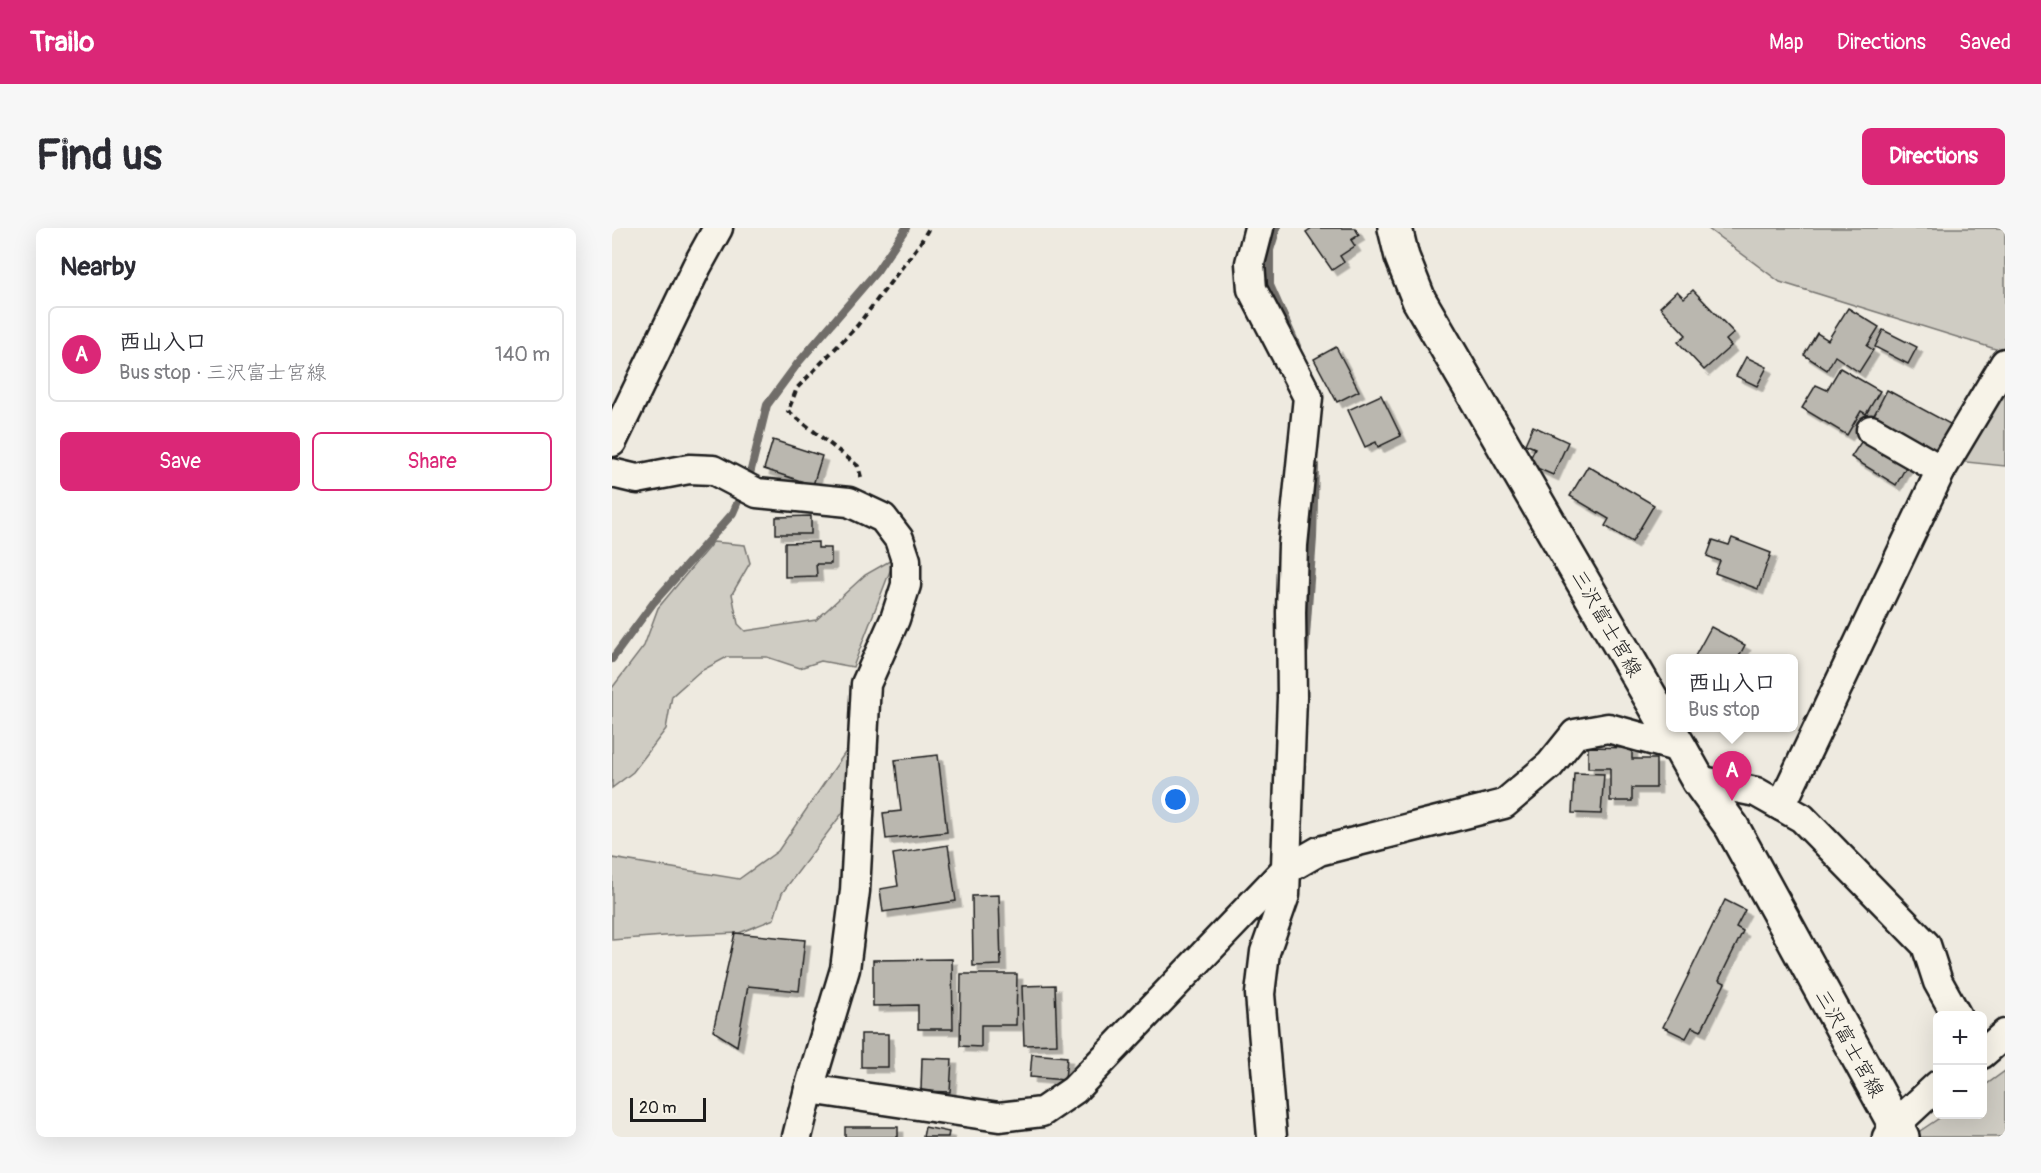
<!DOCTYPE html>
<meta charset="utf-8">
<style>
body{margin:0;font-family:Pangolin,"Klee One",sans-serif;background:#f7f7f7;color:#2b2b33}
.controls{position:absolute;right:18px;bottom:18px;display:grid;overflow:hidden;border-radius:9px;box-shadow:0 6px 24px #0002}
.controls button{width:54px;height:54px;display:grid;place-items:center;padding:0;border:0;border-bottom:2px solid #e1e1e2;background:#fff;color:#2b2b33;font:30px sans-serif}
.scale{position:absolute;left:18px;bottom:15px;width:76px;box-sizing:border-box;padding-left:6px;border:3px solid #1c1c1c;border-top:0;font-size:16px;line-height:21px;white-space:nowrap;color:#1c1c1c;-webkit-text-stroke:4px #f7f3e8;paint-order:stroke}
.you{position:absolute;left:564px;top:572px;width:21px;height:21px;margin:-15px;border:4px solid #fff;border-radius:50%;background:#1a73e8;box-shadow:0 0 0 9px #1a73e833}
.badge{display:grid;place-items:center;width:39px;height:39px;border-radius:50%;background:#db2777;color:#fff;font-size:20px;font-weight:700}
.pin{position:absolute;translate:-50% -50px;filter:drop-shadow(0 2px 3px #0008)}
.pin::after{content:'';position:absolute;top:32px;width:21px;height:18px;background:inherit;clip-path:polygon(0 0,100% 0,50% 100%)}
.popup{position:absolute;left:1054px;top:426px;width:132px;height:78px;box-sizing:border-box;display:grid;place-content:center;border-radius:9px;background:#fff;filter:drop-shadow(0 2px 4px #0005);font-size:20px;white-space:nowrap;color:#7c7c81}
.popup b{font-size:22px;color:#2b2b33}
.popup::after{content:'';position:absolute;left:50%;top:100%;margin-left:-12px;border:12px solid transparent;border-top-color:#fff}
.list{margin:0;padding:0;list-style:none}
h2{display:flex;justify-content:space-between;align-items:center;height:78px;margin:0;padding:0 24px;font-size:26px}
h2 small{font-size:20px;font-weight:400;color:#7c7c81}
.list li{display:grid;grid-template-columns:39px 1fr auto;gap:18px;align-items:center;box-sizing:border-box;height:96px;margin:0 12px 12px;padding:0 12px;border:2px solid #e1e1e2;border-radius:9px}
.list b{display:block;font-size:22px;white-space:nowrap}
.list p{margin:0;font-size:20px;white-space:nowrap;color:#7c7c81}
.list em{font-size:20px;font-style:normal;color:#7c7c81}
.actions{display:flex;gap:12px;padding:18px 24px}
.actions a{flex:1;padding:14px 0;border:2px solid #db2777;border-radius:9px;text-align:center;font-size:21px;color:#db2777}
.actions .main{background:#db2777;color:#fff}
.map{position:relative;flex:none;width:1393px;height:909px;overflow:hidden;border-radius:9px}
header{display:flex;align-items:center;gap:36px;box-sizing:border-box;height:84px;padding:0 30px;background:#db2777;color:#fff}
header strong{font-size:28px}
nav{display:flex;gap:33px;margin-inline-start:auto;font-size:21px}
.intro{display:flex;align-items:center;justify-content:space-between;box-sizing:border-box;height:144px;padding:0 36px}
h1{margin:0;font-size:42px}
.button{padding:15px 27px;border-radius:9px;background:#db2777;color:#fff;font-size:21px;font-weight:700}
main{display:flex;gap:36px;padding:0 36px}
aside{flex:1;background:#fff;border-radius:9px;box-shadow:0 6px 24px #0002}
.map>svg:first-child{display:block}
</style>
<header>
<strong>Trailo</strong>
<nav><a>Map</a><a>Directions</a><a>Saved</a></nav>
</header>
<div class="intro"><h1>Find us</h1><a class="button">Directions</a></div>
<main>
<aside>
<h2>Nearby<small></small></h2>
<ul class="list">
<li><span class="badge">A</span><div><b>西山入口</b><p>Bus stop · 三沢富士宮線</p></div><em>140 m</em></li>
</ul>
<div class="actions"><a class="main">Save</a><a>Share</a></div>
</aside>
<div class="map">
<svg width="1393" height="909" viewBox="0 0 1393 909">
<defs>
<filter id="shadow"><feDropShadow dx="5.5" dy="5.5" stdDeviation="0" flood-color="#0004"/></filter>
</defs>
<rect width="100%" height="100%" fill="#eeeae0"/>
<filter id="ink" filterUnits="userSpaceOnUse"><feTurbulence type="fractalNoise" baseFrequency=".0167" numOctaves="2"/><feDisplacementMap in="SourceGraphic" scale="12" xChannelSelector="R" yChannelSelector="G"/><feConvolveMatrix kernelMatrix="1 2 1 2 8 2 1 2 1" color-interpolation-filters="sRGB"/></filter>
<g filter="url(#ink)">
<g fill="#cfccc3" stroke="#767470" stroke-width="1.5">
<path d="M1095,0H1393V124L1168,54Z"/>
<path d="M1393,157V238L1344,233Z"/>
<path d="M101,314L133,317L138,335L120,366L126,396L133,403L204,392L253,347L283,330L241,439L209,433L188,440L155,429H115L87,444L60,468L54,501L21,544L0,560V460L32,418L46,380Z"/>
<path d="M241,513L235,579L170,665L162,691L127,705L52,708L0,712V630L127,651L166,623Z"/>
<path d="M1393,843V909H1305L1308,903L1332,887L1370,886L1371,859Z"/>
</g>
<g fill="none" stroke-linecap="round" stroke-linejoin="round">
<g stroke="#6f6d69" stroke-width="8">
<path d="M665,0L658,22V57L685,118"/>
<path d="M136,254L155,177L186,135L265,43L294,0"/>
<path d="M693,422L701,310L703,237"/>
<path d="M0,431L42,374L121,285L130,264"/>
</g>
</g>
<g fill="#bab7af" stroke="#1c1c1c" stroke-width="1.5" filter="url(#shadow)">
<path d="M700,0H743L747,7L739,12L743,18L728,28L732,34L720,42L694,4Z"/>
<path d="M1081,62L1122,105L1114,112L1119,118L1092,142L1066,114L1074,107L1048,79L1065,63L1072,70Z"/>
<path d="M1236,80L1267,99L1255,118L1261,122L1247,144L1223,128L1215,142L1192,127L1205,105L1216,112Z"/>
<path d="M1271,102L1305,119L1296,136L1263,119Z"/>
<path d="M724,119L747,163L725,174L702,131Z"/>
<path d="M1134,129L1155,139L1145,158L1124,148Z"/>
<path d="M1228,140L1268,163L1254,186L1249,183L1235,207L1190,180L1204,157L1215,162Z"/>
<path d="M1275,162L1340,197L1325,226L1260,191Z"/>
<path d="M769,167L789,208L766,219L764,214L753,219L736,182Z"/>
<path d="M921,198L956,214L941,247L916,236L923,220L913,216Z"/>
<path d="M1251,211L1295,237L1284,257L1239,229Z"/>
<path d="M161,212L210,228L201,257L152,241Z"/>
<path d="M976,238L1042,277L1020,314L993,298L997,291L958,268Z"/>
<path d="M199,288V306H164V289Z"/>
<path d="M1120,310L1159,325L1146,361L1103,345L1108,333L1095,328L1101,312L1117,317Z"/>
<path d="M206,314V320H219V336H204L205,348L173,349V315Z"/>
<path d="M1099,399L1133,417L1126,430H1082Z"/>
<path d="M976,519L1020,520V531H1044V560H1020V573H998V540H976Z"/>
<path d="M326,527L335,604L274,611L271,585L289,583L283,532Z"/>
<path d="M962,545L992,546L989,586L960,585Z"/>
<path d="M336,617L344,673L271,684L268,661L286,658L281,626Z"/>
<path d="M387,667L389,737L361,738L360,668Z"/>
<path d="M1113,672L1133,682L1124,699L1131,703L1107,752L1113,755L1089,803L1080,799L1074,810L1051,799Z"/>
<path d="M123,705L193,712L187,763L136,758L125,818L101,803Z"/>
<path d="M340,731L341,801H306V777L261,778V732Z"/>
<path d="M349,746H405L404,797H369V819L348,818Z"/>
<path d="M443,757L445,816L412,817L410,758Z"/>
<rect x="249" y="806" width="27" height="33"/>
<path d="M420,826L455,829L453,852L418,849Z"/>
<path d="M310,830L340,831L338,864L309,863Z"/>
<rect x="233" y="899" width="53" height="10"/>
<path d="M313,899L337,904L336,909H311Z"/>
</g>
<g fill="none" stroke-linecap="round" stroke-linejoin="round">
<g stroke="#1c1c1c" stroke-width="33">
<g id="street">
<path d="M647,0L638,35L640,61L696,169L681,317L679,384L680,469L673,667L653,724L648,766L660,909"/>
<path d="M1259,202L1329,242"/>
<path d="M0,214L85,38L106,0"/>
<path d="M0,245L25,251L77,241L101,242L145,265L237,274L271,290L287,311L294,332V357L283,391L254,456L243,663L233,741L197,861L185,909"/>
<path d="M1086,552L1144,564L1190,590L1314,717L1326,754L1345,788"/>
<path d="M1169,578L1329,242L1393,135"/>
<path d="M1370,826L1393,806"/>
<path d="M197,861L387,889L430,884L462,862L672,643L707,623L892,576L938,537L963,506L996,500L1068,520"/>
<path d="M1275,909L1283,897L1326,857"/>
</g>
</g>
<g stroke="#1c1c1c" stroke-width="38">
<path id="secondary" d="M783,0L790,29L807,72L1068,520L1086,552L1120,599L1290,909"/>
</g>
<path stroke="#1c1c1c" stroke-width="4" stroke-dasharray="6 4.5" stroke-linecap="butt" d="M249,249L246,238L176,183L185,160L245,98L307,17L317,0"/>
<use href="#street" stroke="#f7f3e8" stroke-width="28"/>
<use href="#secondary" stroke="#f7f3e8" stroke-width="33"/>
</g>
</g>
<g text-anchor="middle" stroke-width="6" stroke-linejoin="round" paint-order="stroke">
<g font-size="20" fill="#1c1c1c" stroke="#f7f3e8">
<text transform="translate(995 395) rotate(60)" y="7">三沢富士宮線</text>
<text transform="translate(1238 815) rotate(61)" y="7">三沢富士宮線</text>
</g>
</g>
</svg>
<div class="controls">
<button>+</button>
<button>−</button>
</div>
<div class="scale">20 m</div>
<div class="you"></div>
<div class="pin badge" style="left:1120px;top:573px">A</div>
<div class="popup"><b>西山入口</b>Bus stop</div>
</div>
</main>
